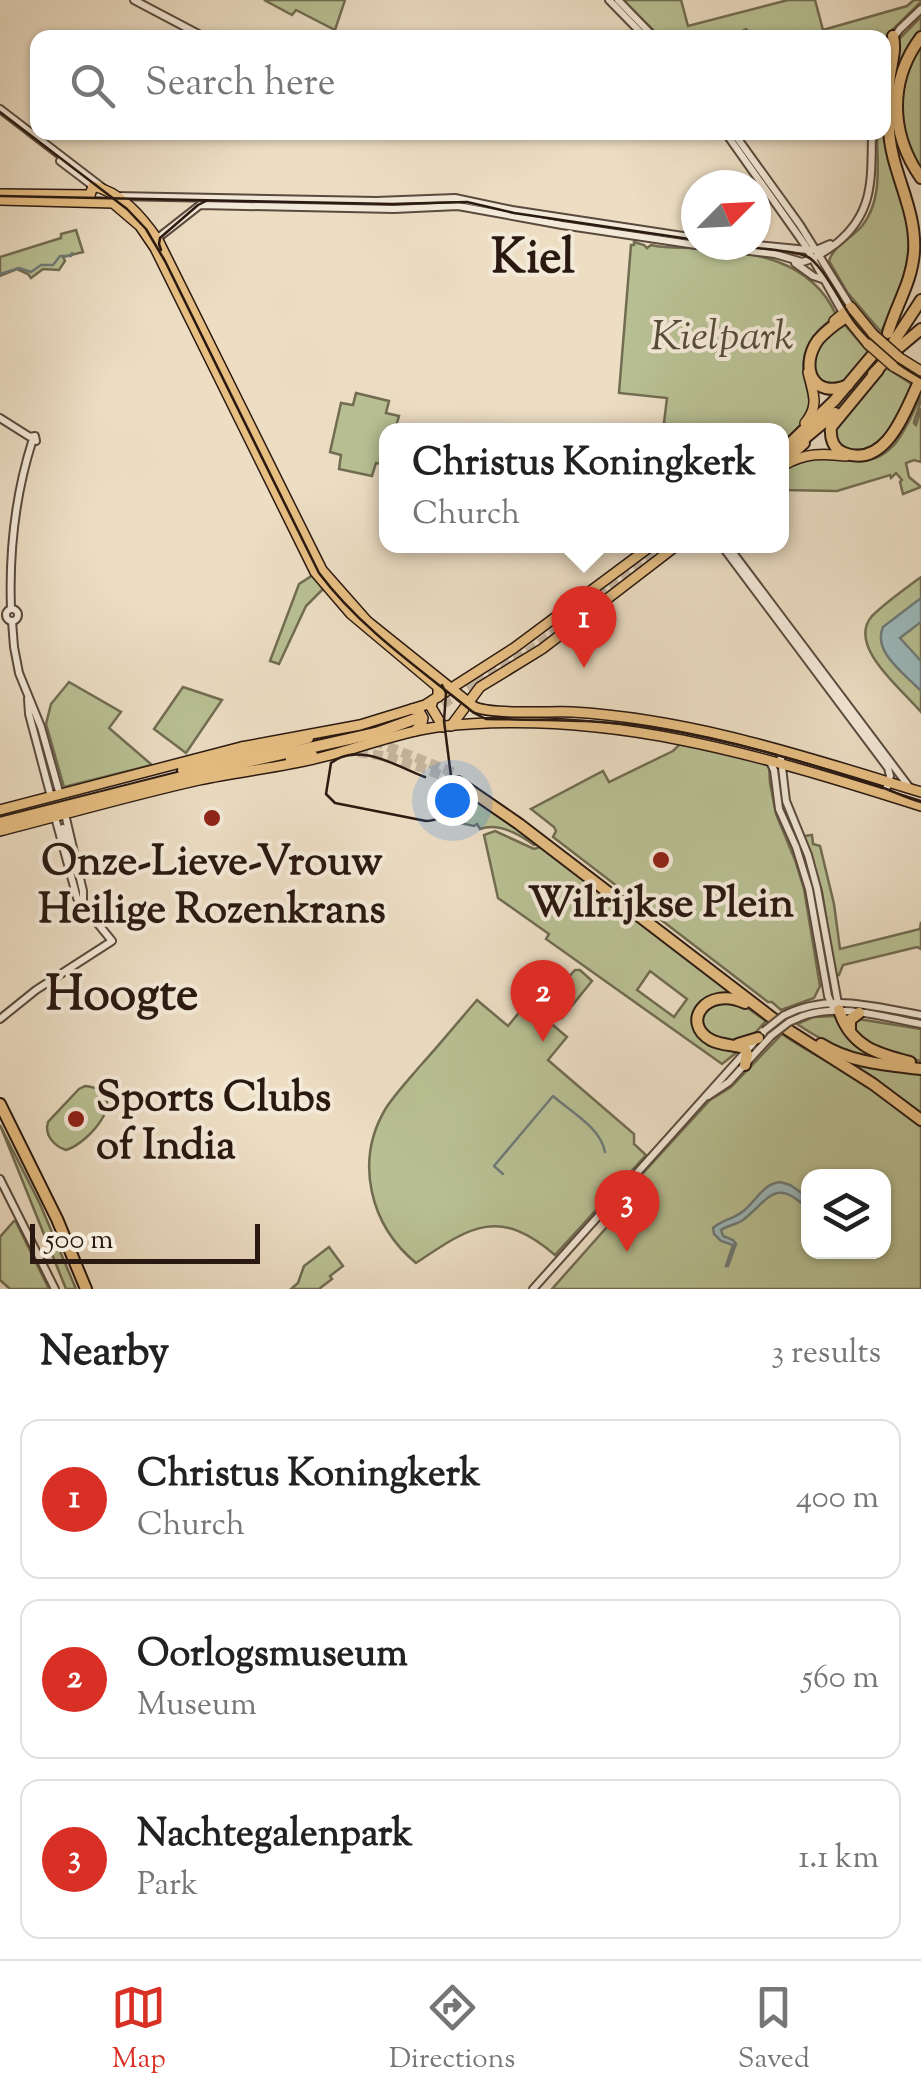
<!DOCTYPE html>
<style>
body{margin:0;font-family:"Sorts Mill Goudy",serif;background:#f6f6f6;color:#222}
.controls{position:absolute;right:30px;bottom:30px;display:grid;overflow:hidden;border-radius:20px;box-shadow:0 2px 8px #0004}
.controls button{width:90px;height:90px;display:grid;place-items:center;padding:0;border:0;border-bottom:2px solid #e0e0e0;background:#fff;color:#222;font:50px sans-serif}
.compass{position:absolute;left:681px;top:170px;width:90px;height:90px;border-radius:50%;background:#fff;box-shadow:0 2px 8px #0004;rotate:66deg}
.scale{position:absolute;left:30px;bottom:25px;width:230px;box-sizing:border-box;padding-left:10px;border:5px solid #2a1911;border-top:0;font-size:28px;line-height:35px;white-space:nowrap;color:#2a1911;-webkit-text-stroke:8px #f3e9d8;paint-order:stroke}
.you{position:absolute;left:452px;top:800px;width:35px;height:35px;margin:-25px;border:8px solid #fff;border-radius:50%;background:#1a73e8;box-shadow:0 0 0 15px #1a73e833}
.badge{display:grid;place-items:center;width:65px;height:65px;border-radius:50%;background:#d93025;color:#fff;font-size:32px;font-weight:700}
.pin{position:absolute;translate:-50% -82px;filter:drop-shadow(0 2px 5px #0008)}
.pin::after{content:'';position:absolute;top:52px;width:35px;height:30px;background:inherit;clip-path:polygon(0 0,100% 0,50% 100%)}
.popup{position:absolute;left:379px;top:423px;width:410px;height:130px;box-sizing:border-box;display:grid;place-content:center;border-radius:20px;background:#fff;filter:drop-shadow(0 2px 8px #0005);font-size:32px;white-space:nowrap;color:#767676}
.popup b{font-size:38px;color:#222}
.popup::after{content:'';position:absolute;left:50%;top:100%;margin-left:-20px;border:20px solid transparent;border-top-color:#fff}
.list{margin:0;padding:0;list-style:none}
h2{display:flex;justify-content:space-between;align-items:center;height:130px;margin:0;padding:0 40px;font-size:42px}
h2 small{font-size:32px;font-weight:400;color:#767676}
.list li{display:grid;grid-template-columns:65px 1fr auto;gap:30px;align-items:center;box-sizing:border-box;height:160px;margin:0 20px 20px;padding:0 20px;border:2px solid #e0e0e0;border-radius:20px}
.list b{display:block;font-size:38px;white-space:nowrap}
.list p{margin:0;font-size:32px;white-space:nowrap;color:#767676}
.list em{font-size:32px;font-style:normal;color:#767676}
.icon{flex:none;width:55px;height:55px;fill:none;stroke:currentColor;stroke-width:2;stroke-linecap:round;stroke-linejoin:round}
.map{position:relative;flex:none;width:921px;height:1289px;overflow:hidden}
.search{position:absolute;background:#fff;box-shadow:0 2px 8px #0004;left:30px;right:30px;top:30px;height:110px;display:flex;align-items:center;gap:25px;box-sizing:border-box;padding:0 35px;border-radius:20px;color:#767676;font-size:38px}
.sheet{height:670px;background:#fff}
nav{display:flex;justify-content:space-around;align-items:center;box-sizing:border-box;height:140px;border-top:2px solid #e0e0e0;background:#fff;font-size:28px;color:#767676}
nav a{display:grid;justify-items:center;gap:5px}
nav .on{color:#d93025}
.map>svg:first-child{display:block}
</style>
<div class="map">
<svg width="921" height="1289" viewBox="0 0 921 1289">
<rect width="100%" height="100%" fill="#ecddc3"/>
<filter id="stains"><feTurbulence type="fractalNoise" baseFrequency=".002" numOctaves="4"/><feColorMatrix values="0 0 0 0 .2 0 0 0 0 .09 0 0 0 0 .02 0 0 0 .5 -.17"/></filter>
<radialGradient id="worn" r=".72"><stop offset=".6" stop-color="#630" stop-opacity="0"/><stop offset="1" stop-color="#630" stop-opacity=".3"/></radialGradient>
<g fill="#b8c093" stroke="#716c52" stroke-width="2.5" fill-rule="evenodd">
<path d="M264,0H345L335,30L296,10L292,15Z"/>
<path d="M623,0H681L688,26L788,0H815L823,30L907,6L914,0H921V2L890,32L884,42V38L806,37L808,33L798,37H753L746,29L731,37H660Z"/>
<path d="M921,17V176L901,135V84L892,74L897,41Z"/>
<path d="M884,76L909,233C910,270 897,300 881,332L847,292L829,261C834,245 851,239 862,226C883,200 877,164 877,133L884,132Z"/>
<path d="M76,230L83,252L63,257L65,261L59,270L43,269L31,278L28,274L17,269L0,276V257L61,238V234Z"/>
<path d="M634,242L644,245L647,248L651,245C668,249 681,247 698,248C752,251 812,260 836,315C826,324 815,331 809,344C788,388 837,401 782,442V430H674L664,423L667,398L619,393L631,245H634Z"/>
<path d="M843,323L869,353L846,381L826,386L815,378C812,344 819,344 843,323Z"/>
<path d="M885,367L913,385C899,415 876,477 835,442L836,421Z"/>
<path d="M356,393L389,401L386,413L399,416L395,430H386V465L376,463L372,476L339,469L341,455L330,452L341,403L353,405Z"/>
<path d="M921,396C921,406 916,413 914,423L916,425L921,408V462L914,460L906,463L909,477L921,487L903,494L900,482L902,480L896,473L891,478L890,475L837,491L782,490V472C793,464 805,459 819,458C848,456 869,472 894,445C906,431 913,412 921,396Z"/>
<path d="M313,575L323,589L306,606L279,664L270,661L299,584Z"/>
<path d="M921,577V712C903,690 846,646 872,616C886,602 905,589 921,577Z"/>
<path d="M69,682L121,712L109,728L152,765L64,787L46,724L51,704Z"/>
<path d="M183,687L222,700L186,753L154,729Z"/>
<path d="M680,744L766,763L769,766L770,783L776,814L795,860L804,889L820,986L814,998L781,1010L772,1002H768L553,837L556,831L554,827L531,809L603,771L609,782L673,751Z"/>
<path d="M458,786L511,822L538,844L534,845C519,834 498,822 480,829L477,824L474,826L446,820L445,818L460,805Z"/>
<path d="M495,831L534,849L543,846L740,998L706,1000L699,1032L741,1049L722,1064L546,939L549,934L498,898L484,835ZM650,971L687,999L674,1017L637,990Z"/>
<path d="M812,835L813,844L820,846L834,904L840,949L920,929L921,922V949L917,947L843,965L839,975L835,974L822,892L804,836Z"/>
<path d="M575,970H580L592,981L562,1018L558,1019L546,1010L545,1004Z"/>
<path d="M477,1000L508,1026L527,1003L567,1037L548,1060L634,1134V1144L646,1155L555,1255C498,1206 470,1227 416,1263C370,1225 354,1161 386,1108C396,1093 409,1079 421,1065C440,1044 458,1022 477,1000Z"/>
<path d="M722,1000L746,1007L766,1021C761,1026 755,1034 749,1038C729,1052 685,1028 707,1007C708,1006 720,1000 722,1000Z"/>
<path d="M837,1016L844,1031L905,1063C859,1057 837,1051 797,1024L813,1017Z"/>
<path d="M858,1019L921,1029V1061L879,1050L856,1035L853,1022Z"/>
<path d="M782,1034C806,1051 832,1063 857,1079C880,1093 901,1109 921,1127V1289H552L614,1219L610,1214L616,1208L614,1205L710,1100L731,1087ZM808,1176H884V1252H808Z"/>
<path d="M822,1048L921,1072V1116Z"/>
<path d="M85,1086C134,1091 90,1143 66,1150C54,1146 44,1135 48,1122L79,1089Z"/>
<path d="M0,1125L40,1204L76,1289H66Z"/>
<path d="M14,1221L16,1222L49,1289H10L0,1280V1237Z"/>
<path d="M329,1247L343,1266L330,1276L332,1279L319,1289H291L298,1283L304,1266Z"/>
</g>
<g fill="#9cbabd" stroke="#6e7a78" stroke-width="2.5">
<path d="M921,598V622L900,638L921,661V691C905,674 872,652 883,627Z"/>
<path d="M780,1182L790,1185L806,1196L808,1209C776,1177 770,1198 743,1220C736,1225 728,1225 721,1230L723,1236L733,1240L736,1244L728,1266H726L733,1245L721,1241L714,1234L713,1228C722,1220 733,1219 742,1212C756,1202 762,1184 780,1182Z"/>
</g>
<g fill="none" stroke-linecap="round" stroke-linejoin="round">
<g stroke="#6e7a78" stroke-width="2.5">
<path d="M0,274L19,268L31,272L41,265H53L60,256H71L72,253"/>
<path d="M503,1174L494,1166L553,1096C571,1112 600,1127 605,1152"/>
</g>
<g stroke="#c5b69f" stroke-width="10" stroke-dasharray="10 5" stroke-linecap="butt">
<path d="M503,669L538,645L666,546"/>
<path d="M475,681L507,660"/>
<path d="M416,719L484,680"/>
<path d="M308,738L348,737"/>
<path d="M374,741L457,774"/>
<path d="M343,752C382,751 422,767 458,782"/>
</g>
<g stroke="#5a4a3e" stroke-width="10">
<g id="minor">
<path d="M134,0L206,38"/>
<path d="M609,0L646,38"/>
<path d="M618,0L655,38"/>
<path d="M884,50L900,29L921,9"/>
<path d="M0,109L103,188"/>
<path d="M725,132L805,245L843,313"/>
<path d="M733,132L800,225L851,307"/>
<path d="M60,161L93,186"/>
<path d="M116,196L376,201L455,198L512,210L696,238"/>
<path d="M154,241L200,205L394,209L458,206L562,225L696,245"/>
<path d="M698,245L775,254L802,262C815,259 826,251 837,243C875,212 871,177 872,132"/>
<path d="M756,245L808,250H816L830,244"/>
<path d="M795,263L813,276L822,279"/>
<path d="M0,418L30,437L35,436L36,441"/>
<path d="M722,546L888,768L890,776L885,794"/>
<path d="M728,546L910,788"/>
<path d="M11,609C9,553 15,496 32,442"/>
<circle cx="12" cy="615" r="6"/>
<path d="M12,621L14,647L19,673L41,727L60,795"/>
<path d="M28,699L29,714L51,797"/>
<path d="M780,750L786,801L808,855L817,888L839,1009"/>
<path d="M770,762L774,770L779,809L796,847L809,889L828,996L834,1010"/>
<path d="M65,814L83,891V901"/>
<path d="M63,828L73,871"/>
<path d="M783,1016C828,992 874,1007 921,1015"/>
<path d="M803,1016C841,1003 883,1017 921,1024"/>
<path d="M0,1019L36,990L112,941L77,898L55,817"/>
<path d="M708,1096L729,1082L771,1036"/>
<path d="M0,1179L55,1289"/>
<path d="M533,1289L757,1039"/>
</g>
</g>
<g stroke="#2a1911" stroke-width="12">
<g id="major">
<path d="M0,194L90,195"/>
<path d="M90,195L93,186C121,192 142,217 158,240L322,570L367,621L473,706C488,715 550,711 572,712C693,719 806,757 921,792"/>
<path d="M0,200L113,203L140,226L155,248L315,572L351,614L438,687V697"/>
<path d="M843,313L868,344"/>
<path d="M834,321L851,307L873,334"/>
<path d="M900,358L921,371"/>
<path d="M893,366L921,382"/>
<path d="M805,423C820,405 813,393 808,372"/>
<path d="M784,465C805,453 823,453 846,456"/>
<path d="M433,700L431,707L443,727"/>
<path d="M412,709L419,711L423,718L422,723L415,731"/>
<path d="M451,726L480,687L542,649L676,546"/>
<path d="M0,810L241,747L360,725L425,705L514,648L651,546"/>
<path d="M0,831C66,814 132,795 199,780C241,771 285,767 326,756C363,747 399,732 437,727C605,707 763,756 921,806"/>
</g>
</g>
<g stroke="#2a1911" stroke-width="14">
<g id="highway">
<path d="M921,37C888,81 890,134 921,178"/>
<path d="M843,319C834,325 825,332 818,340C799,367 813,400 848,385"/>
<path d="M888,333C896,305 912,282 914,252C917,209 891,172 889,130C888,112 888,92 890,75C892,61 896,50 893,36"/>
<path d="M885,355L921,300"/>
<path d="M878,370L831,427C830,438 833,449 844,453C886,469 905,411 918,384"/>
<path d="M873,374L895,351L921,329"/>
<path d="M798,444L835,413"/>
<path d="M782,451L834,401L881,345"/>
<path d="M782,463L804,443"/>
<path d="M291,759L312,755"/>
<path d="M183,770L308,738"/>
<path d="M458,782L519,824L788,1030L873,1084L921,1120"/>
<path d="M0,823L197,773L376,733L415,719"/>
<path d="M745,1003C706,985 680,1023 711,1040C720,1045 734,1045 744,1048L747,1054L745,1065"/>
<path d="M839,1010C850,1046 877,1054 910,1062"/>
<path d="M850,1030V1020L859,1013"/>
<path d="M738,1044L758,1038"/>
<path d="M821,1044C851,1063 887,1065 921,1069"/>
<path d="M0,1104L57,1219L86,1289"/>
</g>
</g>
<use href="#minor" stroke="#f3e9d8" stroke-width="6"/>
<use href="#major" stroke="#e6be82" stroke-width="9"/>
<use href="#highway" stroke="#e6be82" stroke-width="10"/>
<g stroke="#2a1911" stroke-width="2.5">
<path d="M0,112L127,209L146,229L165,261L319,573C361,629 420,669 474,713L486,719C543,720 599,719 655,728C731,740 805,762 878,786C893,791 906,798 921,802"/>
<path d="M0,196L392,204L467,202L514,213L696,240"/>
<path d="M722,245C743,247 788,249 806,256C822,262 843,308 856,324C874,346 896,364 921,378"/>
<path d="M161,250L159,244L160,238L198,205L206,201"/>
<path d="M425,777C398,767 358,741 331,763L326,794L335,803L426,821C438,821 452,812 454,800L444,721L446,693L442,685"/>
</g>
<g stroke="#5a4a3e" stroke-width="10" stroke-linecap="butt">
<g id="minor-bridge">
<path d="M764,1031L783,1016"/>
<path d="M771,1036L789,1022L803,1016"/>
</g>
</g>
<g stroke="#2a1911" stroke-width="12" stroke-linecap="butt">
<g id="major-bridge">
<path d="M873,334L900,358"/>
<path d="M868,344L893,366"/>
</g>
</g>
<use href="#minor-bridge" stroke="#f3e9d8" stroke-width="6"/>
<use href="#major-bridge" stroke="#e6be82" stroke-width="9"/>
</g>
<g fill="#8f2418" stroke="#f3e9d8" stroke-width="4">
<circle cx="212" cy="818" r="10"/>
<circle cx="661" cy="860" r="10"/>
<circle cx="76" cy="1119" r="10"/>
</g>
<g text-anchor="middle" stroke-width="8" stroke-linejoin="round" paint-order="stroke">
<g font-size="42" font-style="italic" fill="#554b38" stroke="#f3e9d8">
<text x="722" y="349">Kielpark</text>
</g>
<g font-size="42" font-weight="bold" fill="#2a1911" stroke="#f3e9d8">
<text x="212" y="874">Onze-Lieve-Vrouw<tspan x="212" dy="48">Heilige Rozenkrans</tspan></text>
<text x="661" y="916">Wilrijkse Plein</text>
<text x="96" y="1110" text-anchor="start">Sports Clubs<tspan x="96" dy="48">of India</tspan></text>
</g>
<g font-size="48" font-weight="bold" fill="#2a1911" stroke="#f3e9d8">
<text x="533" y="272">Kiel</text>
<text x="122" y="1009">Hoogte</text>
</g>
</g>
<rect width="100%" height="100%" filter="url(#stains)"/>
<rect width="100%" height="100%" fill="url(#worn)"/>
</svg>
<div class="controls">
<button><svg class="icon" aria-label="layers" viewBox="0 0 24 24"><path d="M12 4l9 5-9 5-9-5zM3 14l9 5 9-5"/></svg></button>
</div>
<svg class="compass" viewBox="-18 -18 36 36"><path d="M0-13l5 13h-10z" fill="#e53935"/><path d="M0 13l5-13h-10z" fill="#767676"/></svg>
<div class="scale">500 m</div>
<div class="you"></div>
<div class="pin badge" style="left:584px;top:668px">1</div>
<div class="popup"><b>Christus Koningkerk</b>Church</div>
<div class="pin badge" style="left:543px;top:1042px">2</div>
<div class="pin badge" style="left:627px;top:1252px">3</div>
<div class="search"><svg class="icon" aria-label="search" viewBox="0 0 24 24"><circle cx="10" cy="10" r="6"/><path d="M15 15l6 6"/></svg>Search here</div>
</div>
<section class="sheet">
<h2>Nearby<small>3 results</small></h2>
<ul class="list">
<li><span class="badge">1</span><div><b>Christus Koningkerk</b><p>Church</p></div><em>400 m</em></li>
<li><span class="badge">2</span><div><b>Oorlogsmuseum</b><p>Museum</p></div><em>560 m</em></li>
<li><span class="badge">3</span><div><b>Nachtegalenpark</b><p>Park</p></div><em>1.1 km</em></li>
</ul>
</section>
<nav>
<a class="on"><svg class="icon" aria-label="map" viewBox="0 0 24 24"><path d="M3 6l6-2 6 2 6-2v14l-6 2-6-2-6 2zM9 4v14M15 6v14"/></svg>Map</a>
<a><svg class="icon" aria-label="directions" viewBox="0 0 24 24"><path d="M12 3l9 9-9 9-9-9zM9 14v-3h6M13 9l2 2-2 2"/></svg>Directions</a>
<a><svg class="icon" aria-label="saved" viewBox="0 0 24 24"><path d="M7 4h10v16l-5-4-5 4z"/></svg>Saved</a>
</nav>
